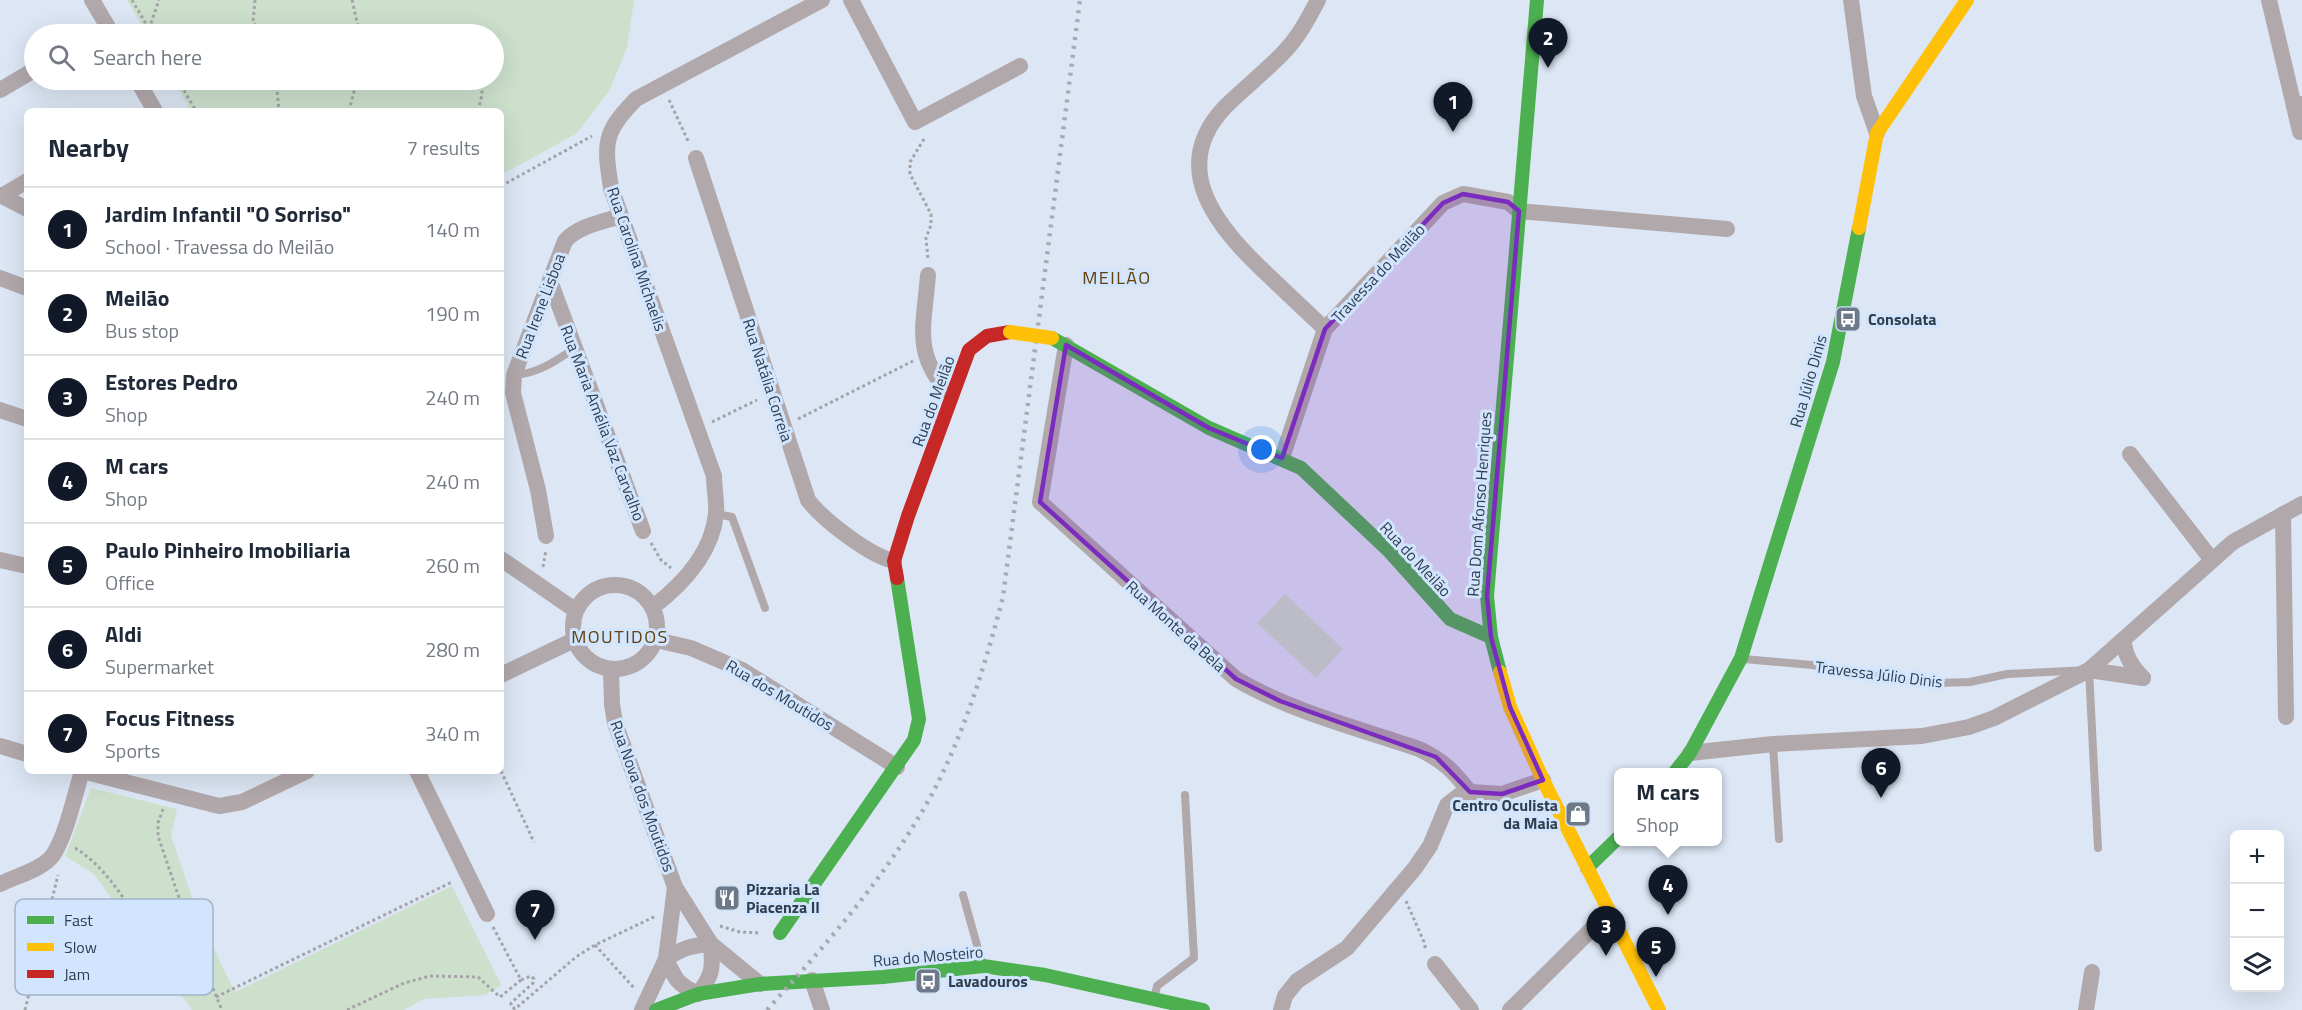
<!DOCTYPE html>
<meta charset="utf-8">
<style>
body{margin:0;font-family:"Titillium Web",sans-serif;background:#f6f6f7;color:#1f2937}
.controls{position:absolute;right:18px;bottom:18px;display:grid;overflow:hidden;border-radius:9px;box-shadow:0 6px 24px #0002}
.controls button{width:54px;height:54px;display:grid;place-items:center;padding:0;border:0;border-bottom:2px solid #e0e1e3;background:#fff;color:#1f2937;font:30px sans-serif}
.you{position:absolute;left:1262px;top:450px;width:21px;height:21px;margin:-15px;border:4px solid #fff;border-radius:50%;background:#1a73e8;box-shadow:0 0 0 9px #1a73e833}
.badge{display:grid;place-items:center;width:39px;height:39px;border-radius:50%;background:#111827;color:#fff;font-size:20px;font-weight:700}
.pin{position:absolute;translate:-50% -50px;filter:drop-shadow(0 2px 3px #0008)}
.pin::after{content:'';position:absolute;top:32px;width:21px;height:18px;background:inherit;clip-path:polygon(0 0,100% 0,50% 100%)}
.popup{position:absolute;left:1614px;top:768px;width:108px;height:78px;box-sizing:border-box;display:grid;place-content:center;border-radius:9px;background:#fff;filter:drop-shadow(0 2px 4px #0005);font-size:20px;white-space:nowrap;color:#747a83}
.popup b{font-size:22px;color:#1f2937}
.popup::after{content:'';position:absolute;left:50%;top:100%;margin-left:-12px;border:12px solid transparent;border-top-color:#fff}
.list{margin:0;padding:0;list-style:none}
h2{display:flex;justify-content:space-between;align-items:center;height:78px;margin:0;padding:0 24px;font-size:26px}
h2 small{font-size:20px;font-weight:400;color:#747a83}
.list li{display:grid;grid-template-columns:39px 1fr auto;gap:18px;align-items:center;box-sizing:border-box;height:84px;padding:0 24px;border-top:2px solid #e0e1e3}
.list b{display:block;font-size:22px;white-space:nowrap}
.list p{margin:0;font-size:20px;white-space:nowrap;color:#747a83}
.list em{font-size:20px;font-style:normal;color:#747a83}
.icon{flex:none;width:33px;height:33px;fill:none;stroke:currentColor;stroke-width:2;stroke-linecap:round;stroke-linejoin:round}
.map{position:relative;flex:none;width:2302px;height:1010px;overflow:hidden}
.search{position:absolute;background:#fff;box-shadow:0 6px 24px #0002;left:24px;top:24px;width:480px;height:66px;display:flex;align-items:center;gap:15px;box-sizing:border-box;padding:0 21px;border-radius:33px;color:#747a83;font-size:22px}
.panel{position:absolute;background:#fff;box-shadow:0 6px 24px #0002;left:24px;top:108px;width:480px;height:666px;border-radius:9px}
.map>svg:first-child{display:block}
</style>
<div class="map">
<svg width="2302" height="1010" viewBox="0 0 2302 1010">
<rect width="100%" height="100%" fill="#dce6f4"/>
<g fill="#cce0cc">
<path d="M127,0H634L627,48L609,91L576,134L501,175V111H191L173,80H494V34H147Z"/>
<path d="M1285,594L1343,649L1316,678L1257,623Z"/>
<path d="M91,788L177,809L171,836L199,918L235,992L452,886L501,985L485,995L424,999L404,1010H192L94,874L65,856Z"/>
</g>
<g fill="none" stroke-linecap="round" stroke-linejoin="round">
<g stroke="#a6a3a8" stroke-width="3" stroke-dasharray="3 3" stroke-linecap="butt">
<path d="M132,0L152,34"/>
<path d="M255,0L253,22L262,34"/>
<path d="M352,0L358,26L364,34"/>
<path d="M149,29L159,0"/>
<path d="M379,34L393,29L434,34"/>
<path d="M178,80L196,111"/>
<path d="M276,80L279,111"/>
<path d="M669,100L689,143"/>
<path d="M349,111L357,80"/>
<path d="M478,111L482,95V80"/>
<path d="M924,139L910,162V174L931,214V225L926,238L928,259"/>
<path d="M501,186L592,136"/>
<path d="M798,419L913,361"/>
<path d="M712,422L757,400"/>
<path d="M651,543L661,560L671,568"/>
<path d="M543,567L546,550"/>
<path d="M501,771L534,842"/>
<path d="M163,809L158,823V836L187,921L183,945"/>
<path d="M75,848C111,870 126,907 153,938C163,944 175,941 184,946C202,956 214,992 222,1010"/>
<path d="M1406,901L1424,942L1426,951"/>
<path d="M720,926L740,932L761,933"/>
<path d="M493,927L521,980L531,976L534,979L533,983L511,1003V1006L515,1009L576,957L595,945L656,916"/>
<path d="M595,945L634,988"/>
<path d="M216,997L452,882"/>
<path d="M25,1010L58,875"/>
<path d="M347,1010L404,983L430,976L478,977L500,997L521,980"/>
</g>
<g stroke="#b1a8ab" stroke-width="8">
<path d="M514,375C537,374 556,361 575,348"/>
<path d="M716,514L732,517L765,608"/>
<path d="M1744,659L1812,665L1885,678L1938,683L1970,682L2007,674L2089,670L2098,848"/>
<path d="M1773,744L1779,839"/>
<path d="M963,895L982,963"/>
<path d="M1155,995L1157,986L1194,958L1185,795"/>
</g>
<g stroke="#b1a8ab" stroke-width="16">
<path d="M92,0L112,34"/>
<path d="M851,0L915,122L1020,66"/>
<path d="M1318,0C1308,19 1298,38 1283,53C1265,72 1244,88 1226,106C1165,169 1220,230 1269,276C1288,294 1307,312 1325,329"/>
<path d="M1851,0L1864,96L1877,133"/>
<path d="M2269,0L2294,106"/>
<path d="M137,80L155,111"/>
<path d="M0,90L34,70"/>
<path d="M2302,104L2294,106L2300,132L2302,131"/>
<path d="M696,158L808,500C823,520 870,556 894,561"/>
<path d="M0,195L27,209"/>
<path d="M2,196L27,181"/>
<path d="M928,275C924,327 912,354 951,395"/>
<path d="M0,278L27,288"/>
<path d="M550,281L643,531"/>
<path d="M1066,345L1040,502L1236,679C1292,712 1358,728 1419,749C1444,761 1453,771 1470,792"/>
<path d="M0,410L27,419"/>
<path d="M2130,454L2212,560"/>
<path d="M1282,458L1325,329L1443,203L1463,194L1508,202L1519,211L1727,229"/>
<path d="M2283,514L2286,717"/>
<path d="M546,536L538,490L513,393L514,375L565,241C578,226 602,222 621,216"/>
<path d="M501,559L575,610"/>
<path d="M0,560L27,566"/>
<circle cx="615" cy="627" r="42"/>
<path d="M653,607C683,584 712,553 716,514C717,502 714,488 714,476L611,188C604,143 603,133 636,99L822,0"/>
<path d="M656,640L691,648L742,670L897,767"/>
<path d="M2123,640C2126,657 2131,666 2143,678"/>
<path d="M611,669L612,704L615,723L675,887L711,944L760,984"/>
<path d="M2089,670L2143,678"/>
<path d="M501,675L574,640"/>
<path d="M0,746L27,754"/>
<path d="M1690,753L1773,744L1922,736L1969,727L1994,718L2089,670L2233,542L2302,504"/>
<path d="M82,771L219,806L242,802L307,771"/>
<path d="M417,771L487,914"/>
<path d="M0,884C16,876 42,870 53,855C66,836 75,794 82,771"/>
<path d="M711,944C713,968 713,975 698,994C677,984 675,979 666,959C682,948 693,945 711,944Z"/>
<path d="M1435,964L1471,1010"/>
<path d="M812,980L822,1010"/>
<path d="M642,1010L666,959L675,887"/>
<path d="M1281,1010L1285,996L1297,981L1347,948L1415,868L1430,846L1447,805L1461,794L1470,792L1502,794L1543,780"/>
<path d="M1510,1010L1609,912"/>
<path d="M2086,1010L2092,972"/>
</g>
<g stroke="#4caf50" stroke-width="14">
<path d="M1052,338L1209,428L1301,468L1390,552L1450,619L1491,637"/>
<path d="M1500,672L1491,637L1487,596L1537,0"/>
<path d="M1675,772L1690,753L1741,658L1833,362L1859,228"/>
<path d="M1587,868L1618,838"/>
<path d="M780,933L914,740L919,719L897,578"/>
<path d="M656,1010L698,994L760,984L883,977L983,966L1045,975L1203,1010"/>
</g>
<g stroke="#ffc107" stroke-width="14">
<path d="M1859,228L1877,133L1967,0"/>
<path d="M1500,672L1510,707L1543,780L1659,1010"/>
</g>
<path stroke="#c62828" stroke-width="14" d="M897,578L894,561L908,516L969,350L987,336L1010,332"/>
<path stroke="#a9aab1" stroke-width="4.5" stroke-dasharray="3 6" stroke-linecap="butt" d="M767,1010C828,942 888,875 932,794C965,732 985,665 1003,597L1080,0"/>
<path stroke="#ffc107" stroke-width="14" d="M1010,332L1052,338"/>
</g>
<path fill="#7b2cbf" fill-opacity="0.2" stroke="#7b2cbf" stroke-width="4.5" stroke-linejoin="round" d="M1463,194L1508,202L1519,211L1487,596L1491,637L1510,707L1543,780L1502,794L1470,792L1436,757L1280,701L1236,679L1040,502L1066,345L1209,428L1282,458L1325,329L1443,203Z"/>
<defs>
<g id="bus-square" transform="scale(1.35)"><rect x="-9" y="-9" width="18" height="18" rx="4" fill="#6d7988" stroke="#d1e5fe"/><path d="M-5-6H5V4H4V6H2V4H-2V6H-4V4H-5ZM-3.5-4V0h7V-4ZM-3.5 1.2v1.5H-2V1.2ZM2 1.2v1.5H3.5V1.2Z" fill="#fff"/></g>
<g id="shop-square" transform="scale(1.35)"><rect x="-9" y="-9" width="18" height="18" rx="4" fill="#6d7988" stroke="#d1e5fe"/><path d="M-5-2.5h2.3a2.7 3.5 0 0 1 5.4 0H5L5.5 6h-11ZM-1.5-2.5h3a1.5 2.3 0 0 0-3 0Z" fill="#fff"/></g>
<g id="restaurant-square" transform="scale(1.35)"><rect x="-9" y="-9" width="18" height="18" rx="4" fill="#6d7988" stroke="#d1e5fe"/><path d="M-5-6h1v4h1v-4h1v4h1v-4h1v5L-1.5 .5V6h-2V.5L-5-1ZM5-6V6H3V1.5H1.5Q1.5-4 5-6Z" fill="#fff"/></g>
</defs>
<g fill-rule="evenodd">
<use href="#bus-square" x="1848" y="319"/>
<use href="#shop-square" x="1578" y="814"/>
<use href="#restaurant-square" x="727" y="898"/>
<use href="#bus-square" x="928" y="981"/>
</g>
<g text-anchor="middle" stroke-width="6" stroke-linejoin="round" paint-order="stroke">
<g font-size="16" fill="#313e4e" stroke="#d1e5fe">
<text transform="translate(637 259) rotate(71)" y="6">Rua Carolina Michaelis</text>
<text transform="translate(1378 273) rotate(-47)" y="6">Travessa do Meilão</text>
<text transform="translate(540 306) rotate(-69)" y="6">Rua Irene Lisboa</text>
<text transform="translate(768 380) rotate(72)" y="6">Rua Natália Correia</text>
<text transform="translate(1808 381) rotate(-74)" y="6">Rua Júlio Dinis</text>
<text transform="translate(933 401) rotate(-70)" y="6">Rua do Meilão</text>
<text transform="translate(603 423) rotate(69)" y="6">Rua Maria Amélia Vaz Carvalho</text>
<text transform="translate(1479 504) rotate(-86)" y="6">Rua Dom Afonso Henriques</text>
<text transform="translate(1416 559) rotate(47)" y="6">Rua do Meilão</text>
<text transform="translate(1176 626) rotate(42)" y="6">Rua Monte da Bela</text>
<text transform="translate(1879 674) rotate(7)" y="6">Travessa Júlio Dinis</text>
<text transform="translate(780 695) rotate(31)" y="6">Rua dos Moutidos</text>
<text transform="translate(643 796) rotate(70)" y="6">Rua Nova dos Moutidos</text>
<text transform="translate(928 956) rotate(-5)" y="6">Rua do Mosteiro</text>
</g>
<g font-size="16" font-weight="bold" fill="#313e4e" stroke="#d1e5fe" text-anchor="start">
<text x="1868" y="325">Consolata</text>
<text x="1558" y="811" text-anchor="end">Centro Oculista<tspan x="1558" dy="18">da Maia</tspan></text>
<text x="746" y="895">Pizzaria La<tspan x="746" dy="18">Piacenza II</tspan></text>
<text x="948" y="987">Lavadouros</text>
</g>
<g font-size="18" letter-spacing="1.5" fill="#624009" stroke="#d1e5fe">
<text x="1117" y="284">MEILÃO</text>
<text x="620" y="643">MOUTIDOS</text>
</g>
</g>
<rect x="15" y="899" width="198" height="96" rx="9" fill="#d1e5fe" stroke="#a1b3c9" stroke-width="1.5"/>
<rect x="27" y="916" width="27" height="8" fill="#4caf50"/>
<rect x="27" y="943" width="27" height="8" fill="#ffc107"/>
<rect x="27" y="970" width="27" height="8" fill="#c62828"/>
<g font-size="16" fill="#313e4e">
<text x="64" y="926">Fast</text>
<text x="64" y="953">Slow</text>
<text x="64" y="980">Jam</text>
</g>
</svg>
<div class="controls">
<button>+</button>
<button>−</button>
<button><svg class="icon" aria-label="layers" viewBox="0 0 24 24"><path d="M12 4l9 5-9 5-9-5zM3 14l9 5 9-5"/></svg></button>
</div>
<div class="you"></div>
<div class="pin badge" style="left:1453px;top:132px">1</div>
<div class="pin badge" style="left:1548px;top:68px">2</div>
<div class="pin badge" style="left:1606px;top:956px">3</div>
<div class="pin badge" style="left:1668px;top:915px">4</div>
<div class="popup"><b>M cars</b>Shop</div>
<div class="pin badge" style="left:1656px;top:977px">5</div>
<div class="pin badge" style="left:1881px;top:798px">6</div>
<div class="pin badge" style="left:535px;top:940px">7</div>
<div class="search"><svg class="icon" aria-label="search" viewBox="0 0 24 24"><circle cx="10" cy="10" r="6"/><path d="M15 15l6 6"/></svg>Search here</div>
<section class="panel">
<h2>Nearby<small>7 results</small></h2>
<ul class="list">
<li><span class="badge">1</span><div><b>Jardim Infantil &quot;O Sorriso&quot;</b><p>School · Travessa do Meilão</p></div><em>140 m</em></li>
<li><span class="badge">2</span><div><b>Meilão</b><p>Bus stop</p></div><em>190 m</em></li>
<li><span class="badge">3</span><div><b>Estores Pedro</b><p>Shop</p></div><em>240 m</em></li>
<li><span class="badge">4</span><div><b>M cars</b><p>Shop</p></div><em>240 m</em></li>
<li><span class="badge">5</span><div><b>Paulo Pinheiro Imobiliaria</b><p>Office</p></div><em>260 m</em></li>
<li><span class="badge">6</span><div><b>Aldi</b><p>Supermarket</p></div><em>280 m</em></li>
<li><span class="badge">7</span><div><b>Focus Fitness</b><p>Sports</p></div><em>340 m</em></li>
</ul>
</section>
</div>
